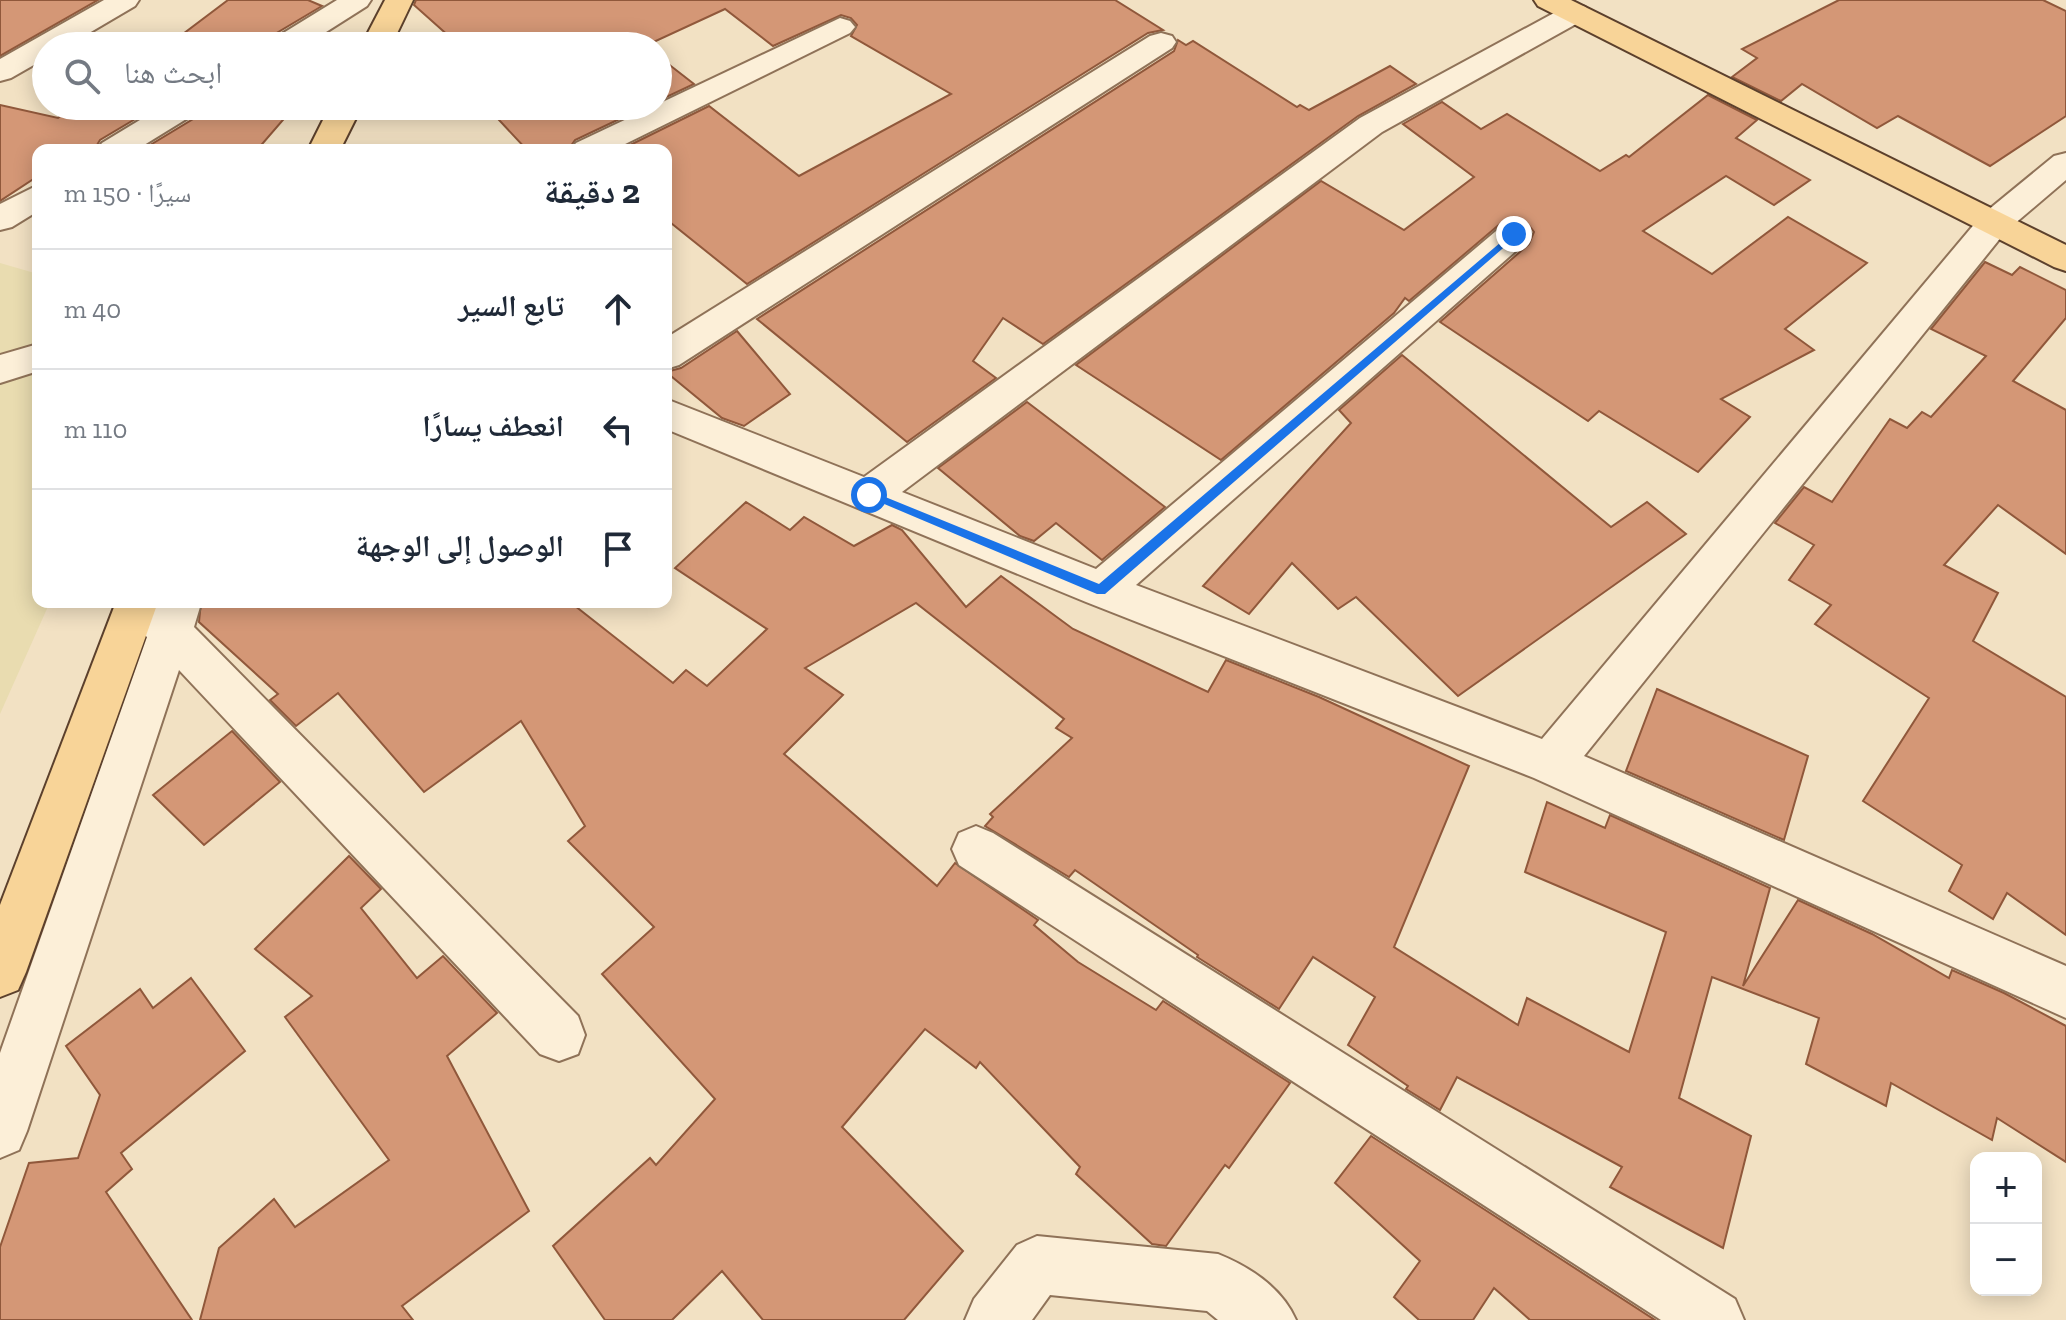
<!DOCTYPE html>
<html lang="ar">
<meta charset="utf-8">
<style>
body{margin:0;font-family:"Zilla Slab","Noto Naskh Arabic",serif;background:#f2f2f3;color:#1f2937;direction:rtl}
.controls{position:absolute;right:24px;bottom:24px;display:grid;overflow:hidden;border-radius:16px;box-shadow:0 4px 20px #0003}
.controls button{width:72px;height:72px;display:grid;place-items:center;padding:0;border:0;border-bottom:2px solid #e0e1e3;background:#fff;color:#1f2937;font:40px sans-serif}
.stop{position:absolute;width:24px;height:24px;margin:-18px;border:6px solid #1a73e8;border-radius:50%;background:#fff}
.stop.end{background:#1a73e8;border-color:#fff;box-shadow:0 2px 8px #0008}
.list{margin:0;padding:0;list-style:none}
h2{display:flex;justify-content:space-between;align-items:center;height:104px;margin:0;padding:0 32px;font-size:34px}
h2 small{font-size:26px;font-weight:400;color:#747a83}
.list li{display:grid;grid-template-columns:52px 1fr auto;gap:24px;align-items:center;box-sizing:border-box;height:120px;padding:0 32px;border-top:2px solid #e0e1e3}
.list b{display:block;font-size:30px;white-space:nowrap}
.list em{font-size:26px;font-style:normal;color:#747a83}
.icon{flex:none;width:44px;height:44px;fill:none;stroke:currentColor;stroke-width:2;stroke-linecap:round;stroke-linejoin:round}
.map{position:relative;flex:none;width:2066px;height:1320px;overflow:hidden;direction:ltr}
.search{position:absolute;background:#fff;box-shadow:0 4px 20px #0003;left:32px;top:32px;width:640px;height:88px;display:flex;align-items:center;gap:20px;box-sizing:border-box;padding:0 28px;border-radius:44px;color:#747a83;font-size:30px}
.panel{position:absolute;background:#fff;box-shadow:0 4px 20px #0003;left:32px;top:144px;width:640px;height:464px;border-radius:16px;direction:rtl}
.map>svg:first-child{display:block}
</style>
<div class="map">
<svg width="2066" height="1320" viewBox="0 0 2066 1320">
<rect width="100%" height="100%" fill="#f2e1c3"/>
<path fill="#e9dcb0" d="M0,263L38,274V602H50L0,714Z"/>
<g fill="#d49776" stroke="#90583b" stroke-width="2">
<path d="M0,0H98L0,56Z"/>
<path d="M228,0H308L322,6L270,37L265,46H167Z"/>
<path d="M416,0H1115L1163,30L1148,33L747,284L666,219V150H620L709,106L799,176L951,94L851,36L857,25L851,18L841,15L773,46L725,9L645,46H460L414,5Z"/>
<path d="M1839,0H2043L2066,11V116L1990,166L1898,116L1877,128L1802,84L1781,101L1732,77L1757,58L1742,49Z"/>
<path d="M1178,40L1186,45L1193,41L1297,107L1300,105L1309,110L1390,66L1416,84L1358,116L1043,344L1003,318L973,361L996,378L907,442L757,319L1174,51Z"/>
<path d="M658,56L694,84L658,101Z"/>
<path d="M1708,95L1757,120L1736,138L1810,180L1774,205L1726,176L1643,231L1712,274L1788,217L1867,263L1785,329L1814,350L1721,399L1750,417L1698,472L1599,411L1588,421L1440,322L1529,244L1534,232L1527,223L1515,220L1500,224L1409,301L1405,298L1394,313L1221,460L1076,365L1321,181L1404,230L1474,177L1403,124L1442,102L1481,129L1507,114L1600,171L1626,155L1629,157Z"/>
<path d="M0,105L58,118L73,106H157L100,140L94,150H38V176L0,201Z"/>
<path d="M204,106H295L257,150H142L198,116Z"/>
<path d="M486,106H647L575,140L568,150H527Z"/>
<path d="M1985,262L2012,275L2020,267L2066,290V318L2013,381L2066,410V554L1998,505L1944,565L1998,593L1973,641L2066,697V935L2007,893L1993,919L1949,891L1962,865L1863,801L1929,698L1815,624L1831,605L1789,580L1814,545L1775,523L1804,487L1832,502L1890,419L1907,428L1922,412L1931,417L1986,356L1931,329Z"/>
<path d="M737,331L790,394L744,426L722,418L666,372L681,368Z"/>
<path d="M1402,355L1611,527L1647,502L1686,534L1458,696L1356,597L1338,609L1292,563L1249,614L1203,586L1351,423L1339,410Z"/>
<path d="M1027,402L1165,507L1102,560L1056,523L1034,541L1020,536L938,468Z"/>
<path d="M746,502L790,530L804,517L854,546L892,525L902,530L966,607L1001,576L1073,629L1208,692L1226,660L1319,697L1469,766L1394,947L1518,1025L1527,998L1629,1052L1666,932L1525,872L1547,802L1605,828L1610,815L1770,888L1743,986L1798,900L1872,934L1949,978L1952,970L2004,993L2066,1026V1162L1997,1118L1992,1140L1891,1083L1886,1106L1806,1064L1819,1018L1712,977L1679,1098L1751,1136L1723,1248L1610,1187L1622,1167L1457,1077L1440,1110L1406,1089L1408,1086L1348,1045L1375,997L1313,957L1279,1009L1197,957L1198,955L1075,870L1069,877L985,826L993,817L990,814L1072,738L1056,728L1064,719L916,603L805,668L843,695L784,754L937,886L955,863L1038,920L1034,925L1078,962L1156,1010L1163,1001L1290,1083L1229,1168L1225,1165L1166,1246L1152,1244L1076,1174L1080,1167L980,1062L976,1068L925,1029L842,1127L963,1251L904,1320H763L722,1271L672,1320H605L553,1246L650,1158L656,1165L715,1099L602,974L654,927L568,841L585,826L521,721L424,792L338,693L296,726L270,700L278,694L199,622L201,602H570L673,683L686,670L707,686L767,629L675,568Z"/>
<path d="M1657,689L1808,756L1784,840L1626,771Z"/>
<path d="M232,731L280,782L204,845L153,795Z"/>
<path d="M349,856L381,889L361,908L417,978L443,956L497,1013L447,1056L529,1211L402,1306L413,1320H200L219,1248L274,1199L295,1227L389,1160L285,1017L312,996L255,949Z"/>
<path d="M191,978L245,1051L121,1153L132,1169L106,1192L192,1320H0V1247L29,1163L78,1158L100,1095L66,1046L140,989L153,1008Z"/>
<path d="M1371,1136L1655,1320H1530L1494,1288L1473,1320H1419L1394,1297L1420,1261L1335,1183Z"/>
</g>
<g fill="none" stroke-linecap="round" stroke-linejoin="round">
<g stroke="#8f7258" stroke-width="4">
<g id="minor">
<path d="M104,0H139L135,6L67,46H46V58L11,78L0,81V59Z"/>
<path d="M337,0H371L367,6L304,46H268L272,40Z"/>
<path d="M1575,4L1585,7L1590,13L1585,19L1382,132L902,492L1096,569L1502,226L1514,223L1526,226L1531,234L1526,242L1136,585L1542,739L1982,215L2054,156L2066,153V180L2006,231L1584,756L2066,966V1018L1534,778L1086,602L666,429V399L864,477L1360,118L1565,7Z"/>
<path d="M840,18L850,21L855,27L850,33L613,150H571L576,143Z"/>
<path d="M1161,33L1172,36L1176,42L1172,48L679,365L666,369V338L1150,36Z"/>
<path d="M163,106H201L196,113L136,150H97L102,143Z"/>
<path d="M38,185V211L12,227L0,230V204Z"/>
<path d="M38,344V371L0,383V355Z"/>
<path d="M115,602H198L200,607L194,627L578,1016L585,1035L578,1054L559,1061L540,1054L179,670L27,1131L19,1150L0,1158V1053L147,637L121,616Z"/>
<path d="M976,826L993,833L1735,1299L1744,1320H1661L959,865L952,849L959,833Z"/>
<path d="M1037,1236L1218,1254C1250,1267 1282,1288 1296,1320H1218L1207,1311L1050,1295L1032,1320H965L974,1299L1017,1245Z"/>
</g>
</g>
<g stroke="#5c402c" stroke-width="4">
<g id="major">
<path d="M385,0H413L391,46H361Z"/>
<path d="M1534,0H1571L2066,245V271L2054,267L1538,6Z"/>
<path d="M330,106H362L340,150H308Z"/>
<path d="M116,602H158L26,972L18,990L0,997V905Z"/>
</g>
</g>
<use href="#minor" fill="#fcefd8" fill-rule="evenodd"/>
<use href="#major" fill="#f8d498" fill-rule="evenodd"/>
</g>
<path fill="#1a73e8" d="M1514,231L1519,234L1517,236L1105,594H1097L863,495L869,491L873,492L1099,584Z"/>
</svg>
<div class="controls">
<button>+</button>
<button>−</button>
</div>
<div class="stop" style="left:869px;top:495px"></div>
<div class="stop end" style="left:1514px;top:234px"></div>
<div class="search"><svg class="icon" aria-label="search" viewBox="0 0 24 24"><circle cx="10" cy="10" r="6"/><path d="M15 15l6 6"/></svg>ابحث هنا</div>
<section class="panel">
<h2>2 دقيقة<small>سيرًا · 150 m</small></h2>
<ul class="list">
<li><svg class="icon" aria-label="ahead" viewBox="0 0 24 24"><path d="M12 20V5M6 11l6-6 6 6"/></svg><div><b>تابع السير</b></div><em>40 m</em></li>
<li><svg class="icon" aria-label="left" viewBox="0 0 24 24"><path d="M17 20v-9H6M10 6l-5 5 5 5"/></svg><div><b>انعطف يسارًا</b></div><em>110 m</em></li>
<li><svg class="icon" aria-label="arrive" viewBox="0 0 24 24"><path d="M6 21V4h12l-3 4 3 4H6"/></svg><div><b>الوصول إلى الوجهة</b></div></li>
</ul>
</section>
</div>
